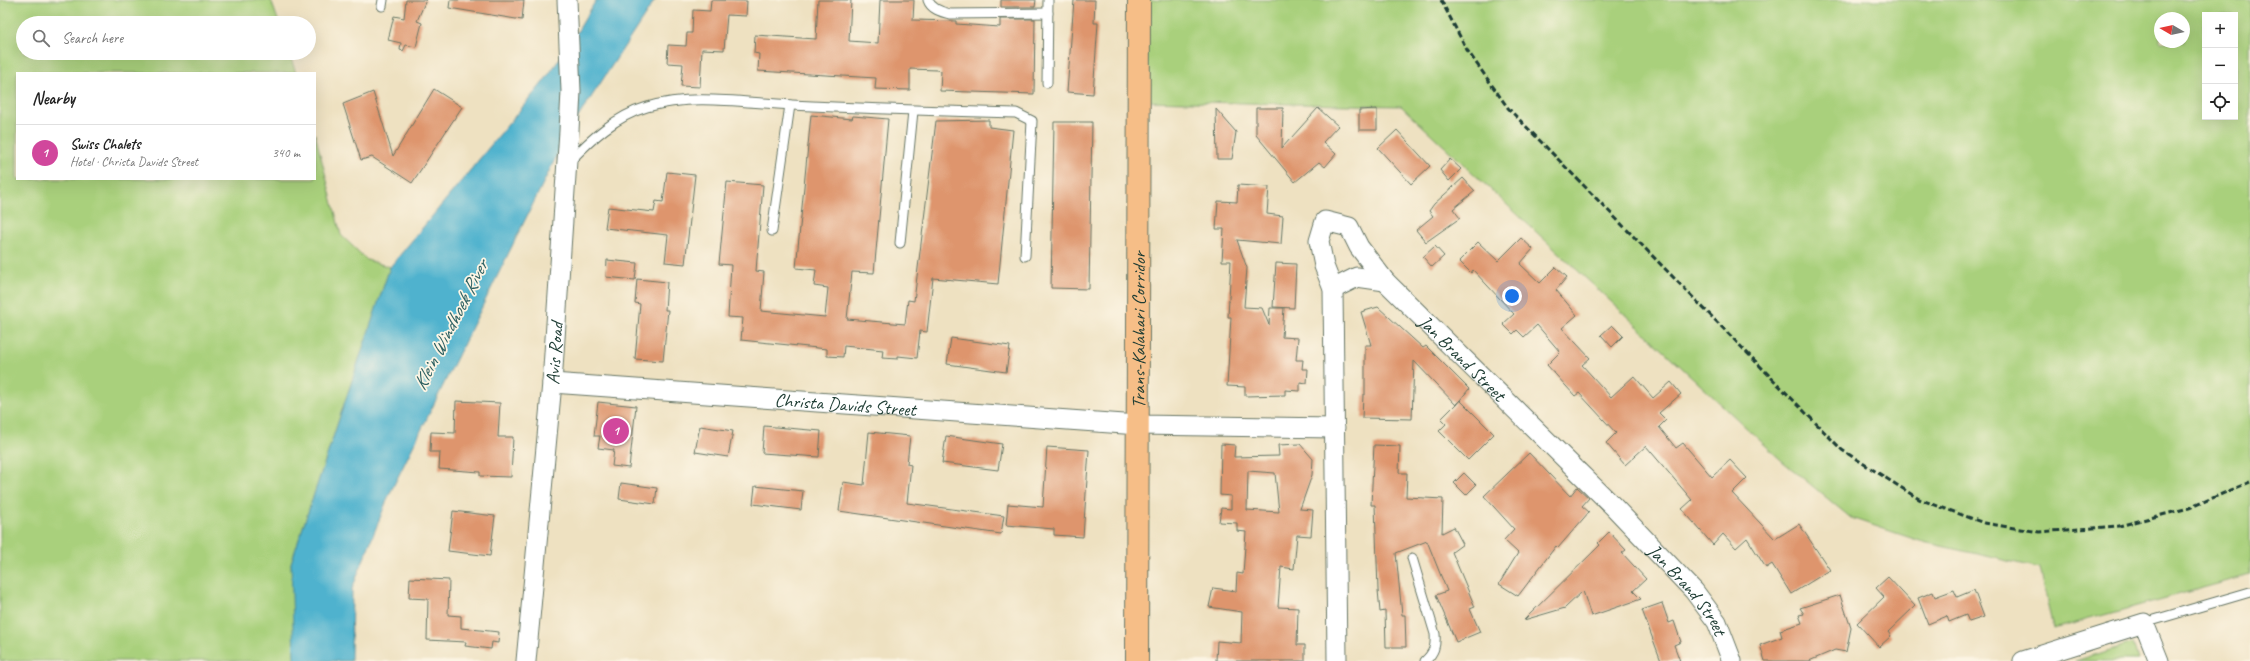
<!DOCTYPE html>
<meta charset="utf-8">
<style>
body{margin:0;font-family:Caveat,sans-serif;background:#f2f2f2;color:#222}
.controls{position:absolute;right:12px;top:12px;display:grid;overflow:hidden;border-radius:0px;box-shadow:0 4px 16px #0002}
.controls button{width:36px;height:36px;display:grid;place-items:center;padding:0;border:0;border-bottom:1px solid #e0e0e0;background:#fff;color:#222;font:20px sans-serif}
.compass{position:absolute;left:2154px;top:12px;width:36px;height:36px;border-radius:50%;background:#fff;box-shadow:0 4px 16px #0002;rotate:279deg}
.you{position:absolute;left:1512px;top:296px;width:14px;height:14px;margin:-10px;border:3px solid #fff;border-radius:50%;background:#1a73e8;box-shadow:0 0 0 6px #1a73e833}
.badge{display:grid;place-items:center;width:26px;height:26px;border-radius:50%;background:#1a73e8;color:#fff;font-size:13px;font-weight:700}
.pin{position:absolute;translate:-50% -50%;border:2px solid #fff;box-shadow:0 1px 4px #0006}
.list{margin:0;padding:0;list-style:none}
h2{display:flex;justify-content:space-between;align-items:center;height:52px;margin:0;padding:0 16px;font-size:17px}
h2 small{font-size:13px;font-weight:400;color:#767676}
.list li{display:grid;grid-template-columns:26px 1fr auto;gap:12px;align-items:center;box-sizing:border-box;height:56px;padding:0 16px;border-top:1px solid #e0e0e0}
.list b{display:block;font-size:15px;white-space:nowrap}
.list p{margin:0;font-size:13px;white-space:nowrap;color:#767676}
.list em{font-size:13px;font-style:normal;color:#767676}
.icon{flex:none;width:22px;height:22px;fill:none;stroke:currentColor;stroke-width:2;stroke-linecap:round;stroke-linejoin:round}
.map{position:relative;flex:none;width:2250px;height:661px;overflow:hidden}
.search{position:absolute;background:#fff;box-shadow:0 4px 16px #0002;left:16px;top:16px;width:300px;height:44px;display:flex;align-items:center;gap:10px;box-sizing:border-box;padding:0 14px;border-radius:22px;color:#767676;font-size:15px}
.panel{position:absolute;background:#fff;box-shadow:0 4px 16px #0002;left:16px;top:72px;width:300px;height:108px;border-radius:0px}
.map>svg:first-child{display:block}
</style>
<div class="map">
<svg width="2250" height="661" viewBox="0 0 2250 661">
<rect width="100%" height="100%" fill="#fcf5e5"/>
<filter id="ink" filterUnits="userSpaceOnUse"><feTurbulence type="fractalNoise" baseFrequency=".025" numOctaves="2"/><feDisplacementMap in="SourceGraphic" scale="8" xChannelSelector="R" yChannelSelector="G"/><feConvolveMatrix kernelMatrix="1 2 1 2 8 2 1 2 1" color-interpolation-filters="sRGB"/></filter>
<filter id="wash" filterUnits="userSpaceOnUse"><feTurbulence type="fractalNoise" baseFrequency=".012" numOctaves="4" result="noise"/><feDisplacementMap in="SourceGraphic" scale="16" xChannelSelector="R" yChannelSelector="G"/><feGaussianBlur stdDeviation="0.9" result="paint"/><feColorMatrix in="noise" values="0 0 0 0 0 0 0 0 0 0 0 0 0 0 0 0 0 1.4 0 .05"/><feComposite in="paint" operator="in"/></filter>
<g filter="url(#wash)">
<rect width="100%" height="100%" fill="#eee1c1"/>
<g fill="#a9d07b" stroke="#648658" fill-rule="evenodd">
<path d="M0,0H271L279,23H23V53H289L296,73H17V179H315V134L341,235L367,260L390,267L291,563L296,661H0Z"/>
<path d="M1141,0H2250V575L2053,629L2040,568L1923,542L1851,518L1781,460L1401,106L1139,101ZM2205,15H2235V117H2205ZM2160,18H2184V42H2160Z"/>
<path d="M2133,643L2138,661H2075Z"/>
</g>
<path fill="#4fb2ce" stroke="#377881" d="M596,0H655L569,131L389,495L352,589L351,661H294L291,563L390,267L544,81L570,44Z"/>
<g id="blocks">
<g fill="#de956d" fill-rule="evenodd">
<path d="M406,0H426L417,21L422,23L416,47L406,45L403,51L400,50L401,43L388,40L394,16L404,18Z"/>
<path d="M450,0H524L522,20L449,8Z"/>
<path d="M711,0L747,1L746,16L727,15L724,50L702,49L700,87L681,86L683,64L667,63L668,45L686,46L687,33H692L693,10L710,11Z"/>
<path d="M818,0H851L849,41L878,43L880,0H914L913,20L956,21V24L1000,27V19H1035L1034,94L940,91L941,71L937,70L910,69V90L875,89L876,78L758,71L759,54L754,53L755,35L816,39Z"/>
<path d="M1001,0H1036L1035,7H1001Z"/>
<path d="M1074,0H1095L1094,23H1098L1093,94L1067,92Z"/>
<path d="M434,89L462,107L412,183L372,157L361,160L343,104L373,92L393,156Z"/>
<path d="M1256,108H1283L1282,148L1318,108L1338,126L1323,142L1336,154L1325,167L1319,162L1295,182L1256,135Z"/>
<path d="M1216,109L1236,132L1232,159H1217Z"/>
<path d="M1377,109V130H1359V110Z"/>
<path d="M811,115L852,119L853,116L888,119L874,273L852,272L847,319L905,324L908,300L914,301L936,121L989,120V127L1013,130L998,284L933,278L927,332L920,331L917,358L898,356V359L882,358L883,350L844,346L843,357L827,356V349L741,340L743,318L728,317L731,265L719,264L727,182L763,185L756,271L764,272L761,311L825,317L828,288L814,286L816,270L796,268Z"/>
<path d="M1054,122H1092L1089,289L1051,288Z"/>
<path d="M1397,130L1430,166L1411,184L1378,148Z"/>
<path d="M1450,159L1461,169L1449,181L1440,170Z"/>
<path d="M667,172L695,175L685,264L665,262L668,235L605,228L608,207L654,212L656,201L663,202Z"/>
<path d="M1463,178L1475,191L1453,209L1460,218L1426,242L1416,230L1433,216L1429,211L1434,204Z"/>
<path d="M1238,185L1269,187L1267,214L1283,216L1281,244L1237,240L1247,268L1244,307L1262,308L1269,325L1270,308H1284L1282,337L1298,338L1296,360H1303L1302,369H1308L1307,383L1300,382V391L1285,390V395L1245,396V387L1227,386L1231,317H1228L1231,261H1222L1224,229H1216L1218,201L1237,202Z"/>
<path d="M1521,238L1533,249L1520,264L1540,283L1556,267L1567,277L1556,290L1577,315L1562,328L1590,358L1582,365L1611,397L1634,376L1653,398L1671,382L1681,394L1659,413L1666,420L1659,427L1676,448L1683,443L1712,477L1730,460L1747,478L1732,493L1775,539L1799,524L1830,570L1791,594L1772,564L1766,568L1747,538L1736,548L1723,534L1713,545L1682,509L1692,500L1646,446L1625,465L1606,443L1616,433L1579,393L1575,396L1547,365L1560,352L1537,325L1524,337L1517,330L1513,334L1503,324L1514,314L1473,270L1471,273L1459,261L1478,242L1498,261Z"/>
<path d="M1435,246L1444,256L1432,267L1423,257Z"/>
<path d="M607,260L637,263L635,280L606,277Z"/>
<path d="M1276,263L1296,264L1294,308L1273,307Z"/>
<path d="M637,279L667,282L665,310H668L663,361L635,359L640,304L635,303Z"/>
<path d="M1378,307L1423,348L1426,346L1469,389L1456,405L1414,361L1412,419L1362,418L1363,395H1365V345H1371L1361,312Z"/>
<path d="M1612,325L1623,336L1612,347L1601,335Z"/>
<path d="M951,338L1010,346L1006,372L947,364Z"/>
<path d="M1460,400L1494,434L1468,460L1439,431L1446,424L1441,419Z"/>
<path d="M456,401L500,403L498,437H513L511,477L480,476V472L439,469L440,452H430L431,432L455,433Z"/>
<path d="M598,402L636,406L629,468L612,466L614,450L598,448L600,436H594Z"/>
<path d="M700,426L733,431L728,457L695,452Z"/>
<path d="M764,426L821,431L819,457L762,453Z"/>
<path d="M869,432L910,436L907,464L911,465L907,503L1004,516L1001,534L839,511L843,482L864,485Z"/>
<path d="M946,436L1002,444L998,470L942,463Z"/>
<path d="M1221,444L1235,445L1234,457L1279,456L1278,445L1300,444L1313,459L1312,475L1300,509L1313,510L1311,536L1297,535L1294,569L1281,567L1278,607L1298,608L1297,645H1305V661H1216L1217,641L1241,643L1242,612L1209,607L1213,588L1236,591L1237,573L1243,574L1246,532L1237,531V523L1219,522L1221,508L1231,509V496L1220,495ZM1248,471L1275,473L1279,512L1247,510Z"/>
<path d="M1374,445L1400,446L1399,473H1407L1406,497L1443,499L1442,533L1454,527L1463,544L1452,552L1475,607L1470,609L1480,632L1456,642L1436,595L1447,591L1427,541L1396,553L1402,615H1405L1406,647H1386L1385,611L1380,612L1378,590L1375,505H1371Z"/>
<path d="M1047,447L1089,450L1083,537L1054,535V529L1006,525L1008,504L1043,507Z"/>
<path d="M1529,453L1570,496L1577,487L1589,498L1582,506L1589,512L1558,548L1556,546L1518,596L1499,584L1518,553L1504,540L1514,529L1484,496Z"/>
<path d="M1464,473L1476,485L1466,495L1454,483Z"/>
<path d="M621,483L657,488L655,504L619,499Z"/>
<path d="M755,486L803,491L801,510L753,504Z"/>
<path d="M453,511L495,516L490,556L448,551Z"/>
<path d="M1609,532L1626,550L1622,553L1646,579L1633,591L1641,599L1591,616L1583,591L1565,608L1524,620L1600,545L1598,543Z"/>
<path d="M1888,577L1915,606L1888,632L1891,636L1879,647L1857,623L1884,597L1876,588Z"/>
<path d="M410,578L449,580L448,615L461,616V628L499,632L498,643L492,642L491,649L465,646L466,642L427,640L428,599L409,598Z"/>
<path d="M1954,590L1957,597L1974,590L1984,617L1969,622L1966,615L1949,622L1947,616L1928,624L1918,598L1933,592L1935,597Z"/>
<path d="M1840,595L1851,628L1846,652L1835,650L1809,661H1765L1760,645L1782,637L1780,630L1802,623L1799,615L1804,614L1800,608Z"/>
<path d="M1662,603L1669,623L1674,621L1681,642L1674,645L1680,661H1661L1642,610Z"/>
</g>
</g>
</g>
<g filter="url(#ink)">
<use href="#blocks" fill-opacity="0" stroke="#677665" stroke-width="1"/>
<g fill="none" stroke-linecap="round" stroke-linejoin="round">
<g stroke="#677665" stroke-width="11">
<g id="lane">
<path d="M928,0C931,9 941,12 950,14L1048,13"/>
<path d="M382,6L383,0"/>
<path d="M1047,83L1048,0"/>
<path d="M569,162C591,139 616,116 647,107C694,93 744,103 792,105C867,109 941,111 1016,113L1032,121L1025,256"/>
<path d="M772,231L790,105"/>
<path d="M900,243L913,111"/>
<path d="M1412,558L1435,634C1436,646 1434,653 1425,661"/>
<path d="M2144,623L2250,592"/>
</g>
</g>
<g stroke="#677665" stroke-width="21">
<g id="street">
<path d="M1333,289L1357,277L1385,281"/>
<path id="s1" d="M552,383L1138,425L1335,428"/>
<path id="s2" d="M526,661L552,383L569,131L571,91L567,0"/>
<path id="s3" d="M1337,661L1333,289L1324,266L1319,241L1325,221L1349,227L1359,247L1385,281L1613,506L1694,591L1717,622L1732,661"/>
<path d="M2023,661L2144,623L2159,661"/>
</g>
</g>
<g stroke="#677665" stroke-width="24">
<g id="highway">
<path id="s4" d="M1137,661L1139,0"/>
</g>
</g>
<use href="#lane" stroke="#fff" stroke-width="9"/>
<use href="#street" stroke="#fff" stroke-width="19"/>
<use href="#highway" stroke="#f6be87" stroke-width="22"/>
<path stroke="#1f3d34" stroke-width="3" stroke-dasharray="6 3" stroke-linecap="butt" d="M1441,0L1467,50L1508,108L1842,450L1919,499L1984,523L2039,532L2119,526L2189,508L2250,482"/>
</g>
</g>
<g text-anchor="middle" stroke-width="3.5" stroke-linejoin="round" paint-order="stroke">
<g font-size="19" fill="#1f3d34" stroke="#fcf5e5">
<text dy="7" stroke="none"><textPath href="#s4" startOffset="331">Trans-Kalahari Corridor</textPath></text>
<text dy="7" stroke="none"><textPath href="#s2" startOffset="309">Avis Road</textPath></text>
<text dy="7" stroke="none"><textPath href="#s3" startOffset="642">Jan Brand Street</textPath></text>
<text dy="7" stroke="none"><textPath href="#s1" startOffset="294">Christa Davids Street</textPath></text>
<text dy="7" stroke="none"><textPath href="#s3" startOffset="966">Jan Brand Street</textPath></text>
</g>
<g font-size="20" font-style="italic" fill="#2d6062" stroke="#fcf5e5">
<text transform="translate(450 325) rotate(-63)" y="7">Klein Windhoek River</text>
</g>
</g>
</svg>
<div class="controls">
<button>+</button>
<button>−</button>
<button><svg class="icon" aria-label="locate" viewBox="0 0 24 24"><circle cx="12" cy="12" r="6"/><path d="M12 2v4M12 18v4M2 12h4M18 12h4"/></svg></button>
</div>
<svg class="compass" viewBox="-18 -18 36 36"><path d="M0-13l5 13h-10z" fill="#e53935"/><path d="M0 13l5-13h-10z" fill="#767676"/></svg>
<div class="you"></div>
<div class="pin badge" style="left:616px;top:431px;background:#d1479c">1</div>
<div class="search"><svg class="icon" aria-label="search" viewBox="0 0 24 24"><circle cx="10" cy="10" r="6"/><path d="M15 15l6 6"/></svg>Search here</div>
<section class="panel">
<h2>Nearby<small></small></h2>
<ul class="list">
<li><span class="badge" style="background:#d1479c">1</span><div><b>Swiss Chalets</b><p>Hotel · Christa Davids Street</p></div><em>340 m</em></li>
</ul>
</section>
</div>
